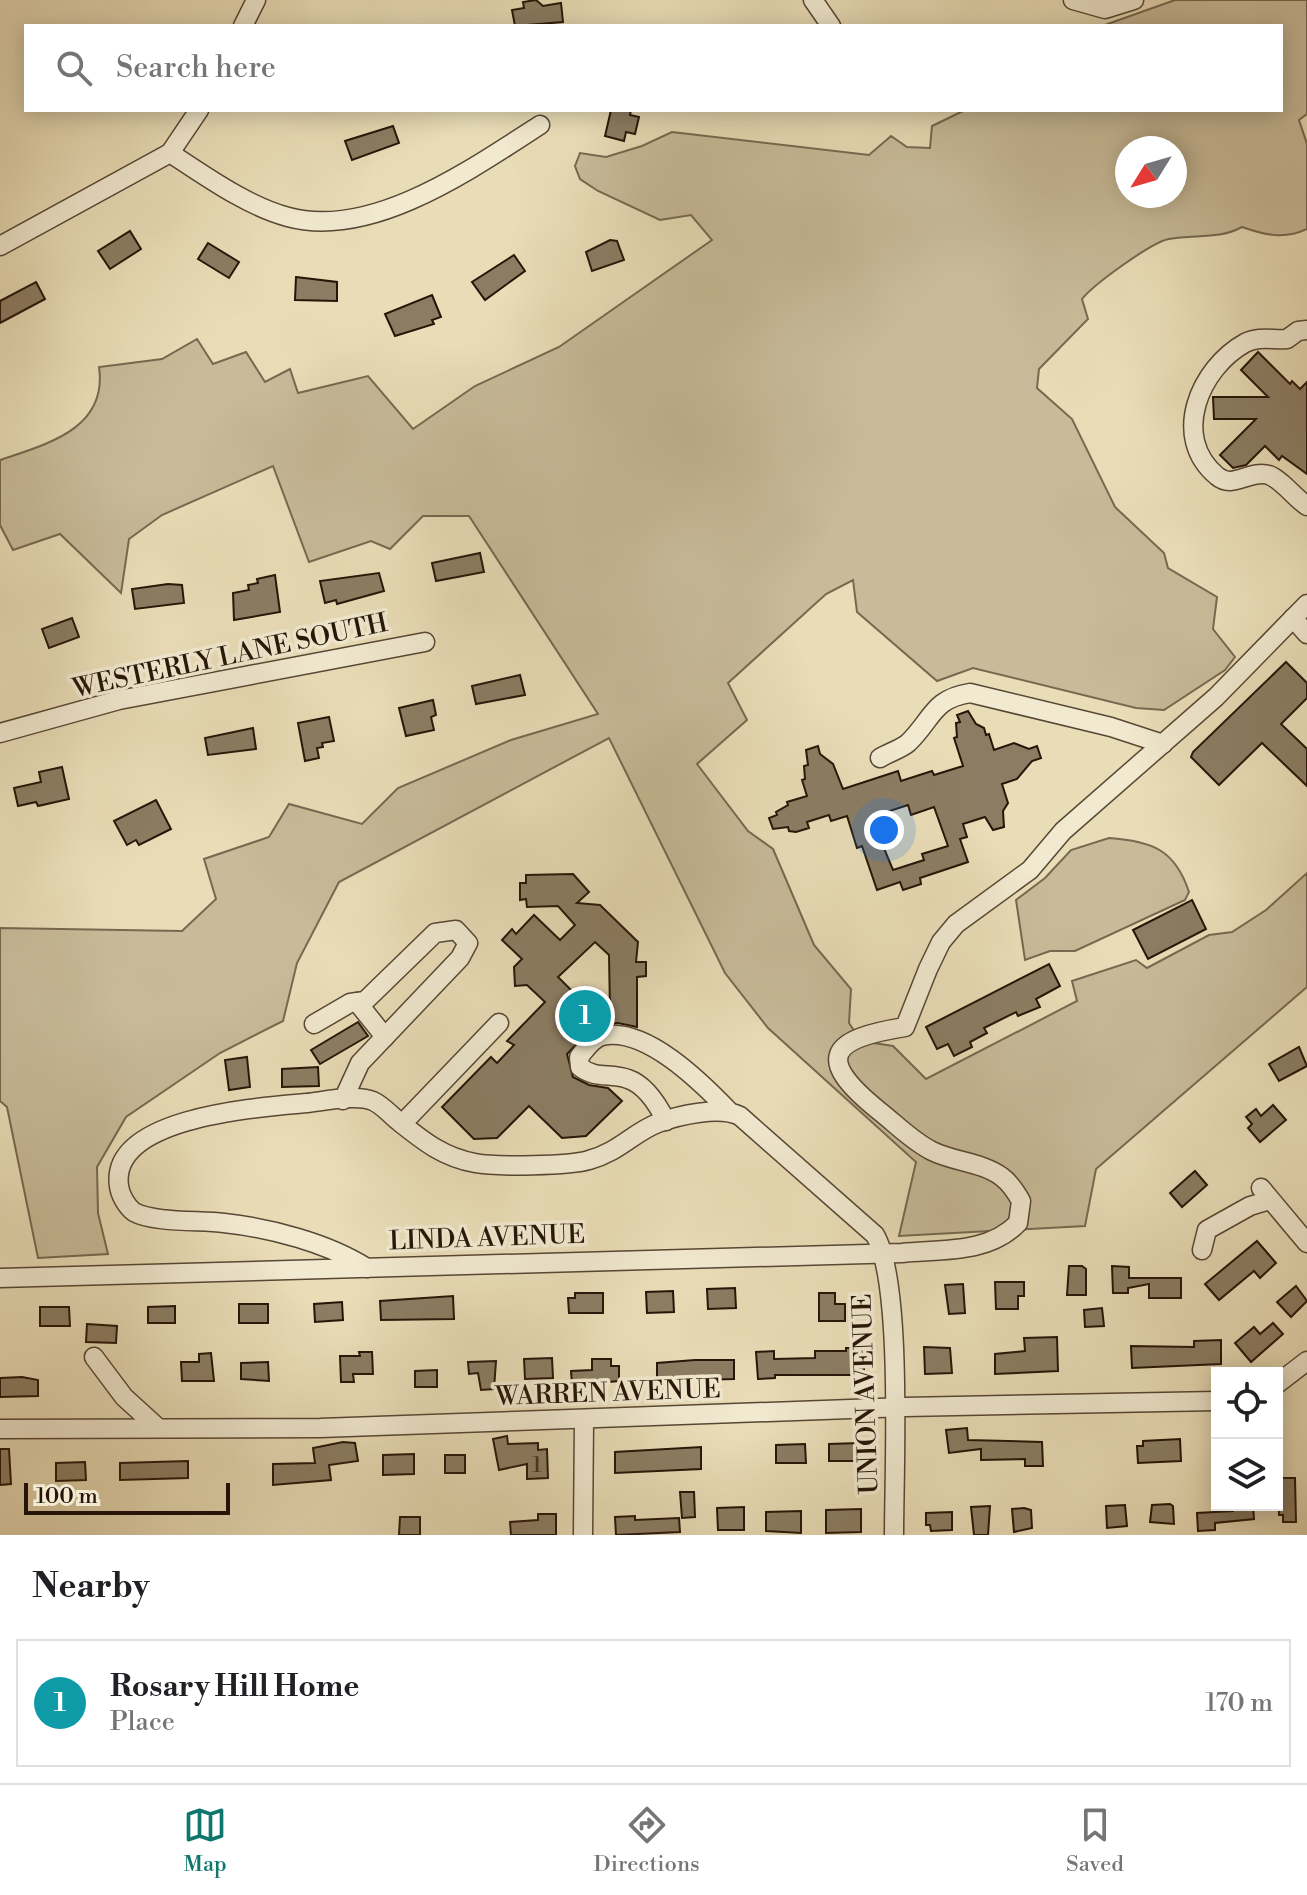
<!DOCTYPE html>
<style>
body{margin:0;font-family:"Libre Bodoni",serif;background:#f2f2f2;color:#202124}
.controls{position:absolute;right:24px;bottom:24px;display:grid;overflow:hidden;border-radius:0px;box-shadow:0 4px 20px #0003}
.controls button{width:72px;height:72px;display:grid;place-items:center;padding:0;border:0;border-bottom:2px solid #e0e0e0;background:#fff;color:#202124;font:40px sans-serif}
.compass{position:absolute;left:1115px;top:136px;width:72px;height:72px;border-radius:50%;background:#fff;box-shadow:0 4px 20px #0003;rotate:233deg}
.scale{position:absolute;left:24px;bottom:20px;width:206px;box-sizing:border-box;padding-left:8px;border:4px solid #261508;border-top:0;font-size:22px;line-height:28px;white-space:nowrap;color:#261508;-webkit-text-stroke:6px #f1e9d0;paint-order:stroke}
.you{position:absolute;left:884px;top:830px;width:28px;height:28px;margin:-20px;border:6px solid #fff;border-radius:50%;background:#1a73e8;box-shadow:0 0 0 12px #1a73e833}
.badge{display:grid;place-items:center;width:52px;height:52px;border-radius:50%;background:#0f766e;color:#fff;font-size:26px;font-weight:700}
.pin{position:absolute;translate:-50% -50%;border:4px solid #fff;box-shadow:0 2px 8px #0006}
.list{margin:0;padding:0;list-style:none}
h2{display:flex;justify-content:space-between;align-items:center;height:104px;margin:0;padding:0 32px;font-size:34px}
h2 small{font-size:26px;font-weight:400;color:#757577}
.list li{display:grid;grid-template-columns:52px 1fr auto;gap:24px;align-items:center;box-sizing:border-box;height:128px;margin:0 16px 16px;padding:0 16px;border:2px solid #e0e0e0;border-radius:0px}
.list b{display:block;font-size:30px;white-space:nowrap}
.list p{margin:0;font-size:26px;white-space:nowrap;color:#757577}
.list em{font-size:26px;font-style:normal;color:#757577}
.icon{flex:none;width:44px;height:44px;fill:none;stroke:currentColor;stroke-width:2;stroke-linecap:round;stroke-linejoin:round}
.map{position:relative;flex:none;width:1307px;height:1535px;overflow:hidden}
.search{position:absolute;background:#fff;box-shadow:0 4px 20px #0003;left:24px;right:24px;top:24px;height:88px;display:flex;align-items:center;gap:20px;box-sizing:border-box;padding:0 28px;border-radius:0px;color:#757577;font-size:30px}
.sheet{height:248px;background:#fff}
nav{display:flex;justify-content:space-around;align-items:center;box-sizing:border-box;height:112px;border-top:2px solid #e0e0e0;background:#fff;font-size:22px;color:#757577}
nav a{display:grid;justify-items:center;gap:4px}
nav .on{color:#0f766e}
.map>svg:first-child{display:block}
</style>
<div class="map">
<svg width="1307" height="1535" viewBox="0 0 1307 1535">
<rect width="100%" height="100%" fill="#e9ddb7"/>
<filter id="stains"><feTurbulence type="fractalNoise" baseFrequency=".0025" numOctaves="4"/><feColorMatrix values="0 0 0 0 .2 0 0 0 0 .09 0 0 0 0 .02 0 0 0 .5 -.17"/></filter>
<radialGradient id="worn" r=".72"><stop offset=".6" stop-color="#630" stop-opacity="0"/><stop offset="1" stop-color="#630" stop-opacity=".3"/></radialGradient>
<g fill="#c8bb99" stroke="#776850" stroke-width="2" fill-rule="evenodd">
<path d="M1175,0H1307V114L1299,120L1307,144V229C1284,240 1265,235 1242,227C1218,240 1195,234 1169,239C1152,242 1094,284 1082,299L1088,319L1039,369L1037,388L1072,419L1115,507L1164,553L1168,568L1217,597L1213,629L1235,657L1225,670L1164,710L1136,708L973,668L937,681L857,612L853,580L826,594L728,683L747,720L697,764L748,831L773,849L814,945L851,989L849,1023L861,1041L893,1046L926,1079L1077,1001L1072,981L1136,960L1147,968L1209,935L1232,932L1266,910L1307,873V987L1096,1169L1085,1226L899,1236L916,1162L768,1028L725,973L609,738L339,882L297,963L283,1021L220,1053L126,1117L97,1167L98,1213L108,1254L38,1258L7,1107L0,1101V928L182,931L216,899L204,859L269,837L289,804L362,824L398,788L511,740L598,714L469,516H423L390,549L371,541L309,562L273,466L162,515L129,539L121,593L60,534L13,550L0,525V460C47,444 108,429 99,367L162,359L197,339L213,364L246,352L265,382L290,369L298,393L368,376L413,429L475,386L559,347L712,240L691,215L660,220L598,191L580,179L575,166L580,153L606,157L642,146L672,132L869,155L891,136L907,147L930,148L932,126L965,110H1281V26H1102ZM1127,148H1175V196H1127Z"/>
<path d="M1109,838C1151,841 1175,849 1189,892L1185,900L1075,951H1050L1025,960L1016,900L1045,878L1071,850Z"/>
</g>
<g fill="#8b7d63" stroke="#261508" stroke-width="2" fill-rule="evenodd">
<path d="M536,0L543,6L561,3L563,22L515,26L512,10L524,8L523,2Z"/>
<path d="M611,110H631L630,115L639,117L635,134L626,132L624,141L605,136Z"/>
<path d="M393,126L399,143L352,160L345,141Z"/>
<path d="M130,231L141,249L110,269L98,251Z"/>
<path d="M610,240L617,241L624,260L592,271L586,252Z"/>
<path d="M208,243L239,262L229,278L198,259Z"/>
<path d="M514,255L525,271L485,300L472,282Z"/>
<path d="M296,277L337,282V301L295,300Z"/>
<path d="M36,282L45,299L0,323V301Z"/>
<path d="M432,295L441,317L432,320L434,324L395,336L385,314Z"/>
<path d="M1258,352L1290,384L1292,381L1300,389L1307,382V474L1282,456L1279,460L1265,446L1246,465L1233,468L1220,455L1256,419H1214L1213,397H1268L1241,370Z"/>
<path d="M480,553L484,572L436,581L432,563Z"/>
<path d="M379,573L384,591L337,604L336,600L325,603L320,581Z"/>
<path d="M275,575L280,612L234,620L233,593L249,590L248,585L258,583L257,579Z"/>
<path d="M168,584L182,585L184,603L135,609L132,589Z"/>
<path d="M72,618L79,637L49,648L42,629Z"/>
<path d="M1286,662L1307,683V698L1281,724L1307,749V786L1262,743L1219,785L1191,757L1193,752Z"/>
<path d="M520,675L525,695L476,704L472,686Z"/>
<path d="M433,700L436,715L431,717L434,730L406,736L399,708Z"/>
<path d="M968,711L976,724L984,728L986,735L989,734L994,750L1014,743L1029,749L1037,746L1041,758L1032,761L1017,779L1002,784L1008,803L1003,811L1004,827L993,830L985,817L963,824L967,837L960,839L968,862L920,878L921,884L903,890L900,882L877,890L862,846L857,848L847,816L831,821L829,815L807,822L809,828L796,832L789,831L788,827L773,829L769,818L777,815L776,812L788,805L787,802L807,796L802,780L805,779L804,766L808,765L806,750L818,746L820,754L833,764L843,789L898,771L901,781L932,771L934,775L963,766L954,738L957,737L956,723L960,722L957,715ZM908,805L911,815L934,807L948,846L922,854L924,860L893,870L871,817Z"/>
<path d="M329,717L334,741L322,743L323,747L317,748L319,758L305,761L298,723Z"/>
<path d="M253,728L256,749L208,755L205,738Z"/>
<path d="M62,767L69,799L38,806L36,802L18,806L14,788L41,782L39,772Z"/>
<path d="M156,800L171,829L139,845L136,840L127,845L114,821Z"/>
<path d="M573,874L589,892L577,903L600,905L638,942L636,962H646V976L637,977V1027L618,1023L594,1026L567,1054L573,1077L589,1085L608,1088L622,1101L586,1136L562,1138L529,1106L497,1138L474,1139L442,1107L491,1057L497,1063L514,1045L507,1041L545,1002L527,985L515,986L514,967L522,959L502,940L512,929L516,934L534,915L560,940L575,925L558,906L527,907L526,899L520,900V883H526V875ZM595,942L609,955L610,1012L594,995H576L558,977Z"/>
<path d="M1192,900L1206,929L1148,959L1133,930Z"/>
<path d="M1049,964L1060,986L1036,999L1040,1007L1018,1016L1016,1012L984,1028L987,1033L970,1042L972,1047L954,1056L948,1044L937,1049L926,1027Z"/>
<path d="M358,1022L368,1036L320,1064L311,1050Z"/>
<path d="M1299,1047L1307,1066L1279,1081L1269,1064Z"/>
<path d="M247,1057L250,1087L229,1090L225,1060Z"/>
<path d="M318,1067L319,1086L282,1087V1069Z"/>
<path d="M1273,1105L1286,1120L1260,1142L1248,1128L1252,1124L1246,1117L1256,1109L1261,1116Z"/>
<path d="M1195,1171L1207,1185L1182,1207L1170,1193Z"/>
<path d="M1257,1241L1276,1263L1260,1278L1254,1271L1219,1300L1205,1284Z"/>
<path d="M1069,1266H1082L1086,1269V1295H1067Z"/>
<path d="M1112,1266L1129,1267V1278H1181V1298H1149V1284L1128,1288V1293H1113Z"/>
<path d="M995,1282H1024V1296H1018V1309H996Z"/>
<path d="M963,1284L965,1313L949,1314L945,1285Z"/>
<path d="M1296,1286L1307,1301L1291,1317L1277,1302Z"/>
<path d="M735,1288L736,1308L708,1309L707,1289Z"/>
<path d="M673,1291L674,1312L647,1313L646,1292Z"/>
<path d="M575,1293H603V1313H569L568,1298H575Z"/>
<path d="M819,1293H835V1304H845V1321H819Z"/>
<path d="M453,1296L454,1319L381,1320L380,1301Z"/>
<path d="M342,1302L343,1320L315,1322L314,1304Z"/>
<rect x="239" y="1304" width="29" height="19"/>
<path d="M175,1306V1323H148V1307Z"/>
<path d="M40,1307H69L70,1326H40Z"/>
<path d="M1102,1308L1104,1326L1085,1327L1084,1310Z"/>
<path d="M1273,1323L1283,1334L1251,1362L1235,1343L1254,1327L1260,1334Z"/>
<path d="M87,1324L117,1326L116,1343L86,1342Z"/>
<path d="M1057,1337L1058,1371L995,1374V1354L1025,1351L1024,1338Z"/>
<path d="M1221,1340V1364L1132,1368L1131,1346L1194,1347V1341Z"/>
<path d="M924,1347L950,1348L952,1373L925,1374Z"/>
<path d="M846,1348H864V1375H775V1378L758,1379L756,1352L774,1351V1359L815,1358V1351H846Z"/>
<path d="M359,1352H372L373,1374H353L354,1382H341L340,1356H360Z"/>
<path d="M211,1353L214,1381H182L181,1362H199V1354Z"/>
<path d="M552,1358L553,1378L525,1379L524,1359Z"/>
<path d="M592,1359H611V1366H619V1381L572,1385L571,1371L592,1370Z"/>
<path d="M695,1360H734V1379L657,1381V1363Z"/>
<path d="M496,1361L494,1389L481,1390L478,1373L469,1374L468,1362Z"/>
<path d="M268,1362L269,1381L241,1379V1363Z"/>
<path d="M437,1370V1387H415V1371Z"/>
<path d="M22,1377L38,1380V1396L0,1397V1378Z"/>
<path d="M967,1428L968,1440L1042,1442L1043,1466H1025V1459L981,1460V1449L949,1453L946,1430Z"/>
<path d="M507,1436L508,1444L538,1443V1450L547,1449L548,1478L527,1479V1464L499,1470L493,1439Z"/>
<path d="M1180,1439L1181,1461L1138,1463L1137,1446H1143V1441Z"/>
<path d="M343,1442L355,1443L358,1461L329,1465L331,1480L273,1485V1464L315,1463L313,1448Z"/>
<path d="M859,1443V1461H829V1444Z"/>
<path d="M805,1444L806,1463H776V1445Z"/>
<path d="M701,1447V1469L615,1473V1452Z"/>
<path d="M0,1449H9L11,1484L0,1485Z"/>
<path d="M414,1454V1474L383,1475V1455Z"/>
<rect x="445" y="1455" width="20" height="18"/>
<path d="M188,1461V1478L120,1480V1463Z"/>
<path d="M85,1462L86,1480L56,1481V1463Z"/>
<path d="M1277,1478H1295L1296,1522H1283V1515H1279Z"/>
<path d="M680,1492H694L695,1517L682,1518Z"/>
<path d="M1170,1504L1173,1506L1174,1524L1150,1522L1152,1505Z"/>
<path d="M1125,1505L1127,1526L1107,1528L1106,1506Z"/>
<path d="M1233,1505H1253L1254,1519L1215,1523V1530L1198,1531L1197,1513L1233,1511Z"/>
<path d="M990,1506L988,1535H974L971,1507Z"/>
<path d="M744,1507V1530H718L717,1508Z"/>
<path d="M1024,1508L1031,1510L1032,1528L1014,1532L1012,1509Z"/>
<path d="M861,1509V1532L826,1533V1510Z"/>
<path d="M801,1511V1533L766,1531V1512Z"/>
<path d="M952,1512V1530L931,1531L930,1525H926V1513Z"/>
<path d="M538,1514H556V1535H511L510,1522L538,1520Z"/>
<path d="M635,1516V1520L679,1518L680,1532L616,1535L615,1517Z"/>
<path d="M400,1517H420V1535H399Z"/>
</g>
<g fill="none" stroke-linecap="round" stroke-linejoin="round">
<g stroke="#574734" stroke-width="21">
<g id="minor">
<path d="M813,0L831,26"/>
<path d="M1073,0L1105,9L1134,0"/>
<path d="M243,26L256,0"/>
<path d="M170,153C205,176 247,206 288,217C372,240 473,168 540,125"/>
<path d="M0,246L170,153L199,110"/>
<path d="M1307,330L1298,331L1287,339C1272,340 1259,336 1245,343C1200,368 1170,437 1217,476C1233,490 1250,469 1269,475C1282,480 1295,498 1307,506"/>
<path d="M1293,618L1307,634"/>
<path d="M0,733L119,700L425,642"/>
<path d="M880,758C888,753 901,749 908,743C933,719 932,699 970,693L1111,727L1163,744"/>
<path d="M357,1002L385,1037"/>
<path d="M314,1024L350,1003L365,1001L435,933L456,930L468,943L460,958L360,1063L343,1100"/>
<path d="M666,1121C658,1105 646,1085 628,1079C610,1072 597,1080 580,1067L579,1057C585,1050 593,1038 602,1036C645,1026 701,1082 728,1110"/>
<path d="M402,1124L499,1023"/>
<path d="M1261,1188L1307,1243"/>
<path d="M1202,1250L1207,1230L1250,1206L1270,1200"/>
<path d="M367,1268C328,1243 270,1228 224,1223C200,1220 154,1223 134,1212C127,1207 120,1195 119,1186C109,1116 263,1107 307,1103C325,1101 357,1094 373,1101C382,1105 390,1114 397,1120C422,1140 442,1157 475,1163C496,1167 570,1166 589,1160C619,1152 634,1132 658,1123C679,1115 720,1106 740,1116L875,1235C903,1283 894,1471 894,1535"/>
<path d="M0,1278L902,1253C941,1249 988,1254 1018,1223L1021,1201C1016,1192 1010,1183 1002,1177C982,1162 954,1162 932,1151C912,1141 896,1124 878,1110C814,1058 830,1039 905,1027L928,969L941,942L956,924L1030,870L1063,831L1216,697L1307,604"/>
<path d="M94,1357L124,1397L157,1427"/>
<path d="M1277,1384L1307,1361"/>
<path d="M0,1429L320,1428L905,1407L1217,1401"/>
<path d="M583,1535L584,1419"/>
</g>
</g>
<use href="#minor" stroke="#f1e9d0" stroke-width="18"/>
</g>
<g text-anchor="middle" stroke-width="7" stroke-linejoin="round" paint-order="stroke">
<g font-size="22" fill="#3f2f1f">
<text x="537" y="1472">1</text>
</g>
<g font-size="26" fill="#261508" stroke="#f1e9d0">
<text transform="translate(230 655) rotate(-12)" y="9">WESTERLY LANE SOUTH</text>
<text transform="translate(487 1237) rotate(-2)" y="9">LINDA AVENUE</text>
<text transform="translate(608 1392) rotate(-2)" y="9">WARREN AVENUE</text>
<text transform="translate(865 1394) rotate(-92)" y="9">UNION AVENUE</text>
</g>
</g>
<rect width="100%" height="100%" filter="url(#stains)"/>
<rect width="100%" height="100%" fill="url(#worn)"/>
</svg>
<div class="controls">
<button><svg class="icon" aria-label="locate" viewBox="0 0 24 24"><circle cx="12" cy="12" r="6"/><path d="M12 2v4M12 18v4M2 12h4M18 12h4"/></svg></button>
<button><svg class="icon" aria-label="layers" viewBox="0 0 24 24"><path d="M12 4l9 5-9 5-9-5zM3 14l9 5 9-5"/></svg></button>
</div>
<svg class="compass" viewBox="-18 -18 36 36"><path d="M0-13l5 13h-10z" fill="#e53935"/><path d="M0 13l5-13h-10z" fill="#757577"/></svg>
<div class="scale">100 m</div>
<div class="you"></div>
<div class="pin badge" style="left:585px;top:1016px;background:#0f9aa8">1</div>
<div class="search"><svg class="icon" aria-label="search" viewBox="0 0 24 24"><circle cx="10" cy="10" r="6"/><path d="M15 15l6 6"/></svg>Search here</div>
</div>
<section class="sheet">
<h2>Nearby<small></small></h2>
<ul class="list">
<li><span class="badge" style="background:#0f9aa8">1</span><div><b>Rosary Hill Home</b><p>Place</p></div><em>170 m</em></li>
</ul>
</section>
<nav>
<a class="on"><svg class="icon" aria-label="map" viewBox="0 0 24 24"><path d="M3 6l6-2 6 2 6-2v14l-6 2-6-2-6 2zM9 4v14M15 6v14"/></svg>Map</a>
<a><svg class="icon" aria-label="directions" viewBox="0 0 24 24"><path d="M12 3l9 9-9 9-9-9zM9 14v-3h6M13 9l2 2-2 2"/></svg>Directions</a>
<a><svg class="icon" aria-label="saved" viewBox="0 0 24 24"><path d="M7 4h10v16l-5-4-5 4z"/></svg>Saved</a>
</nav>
